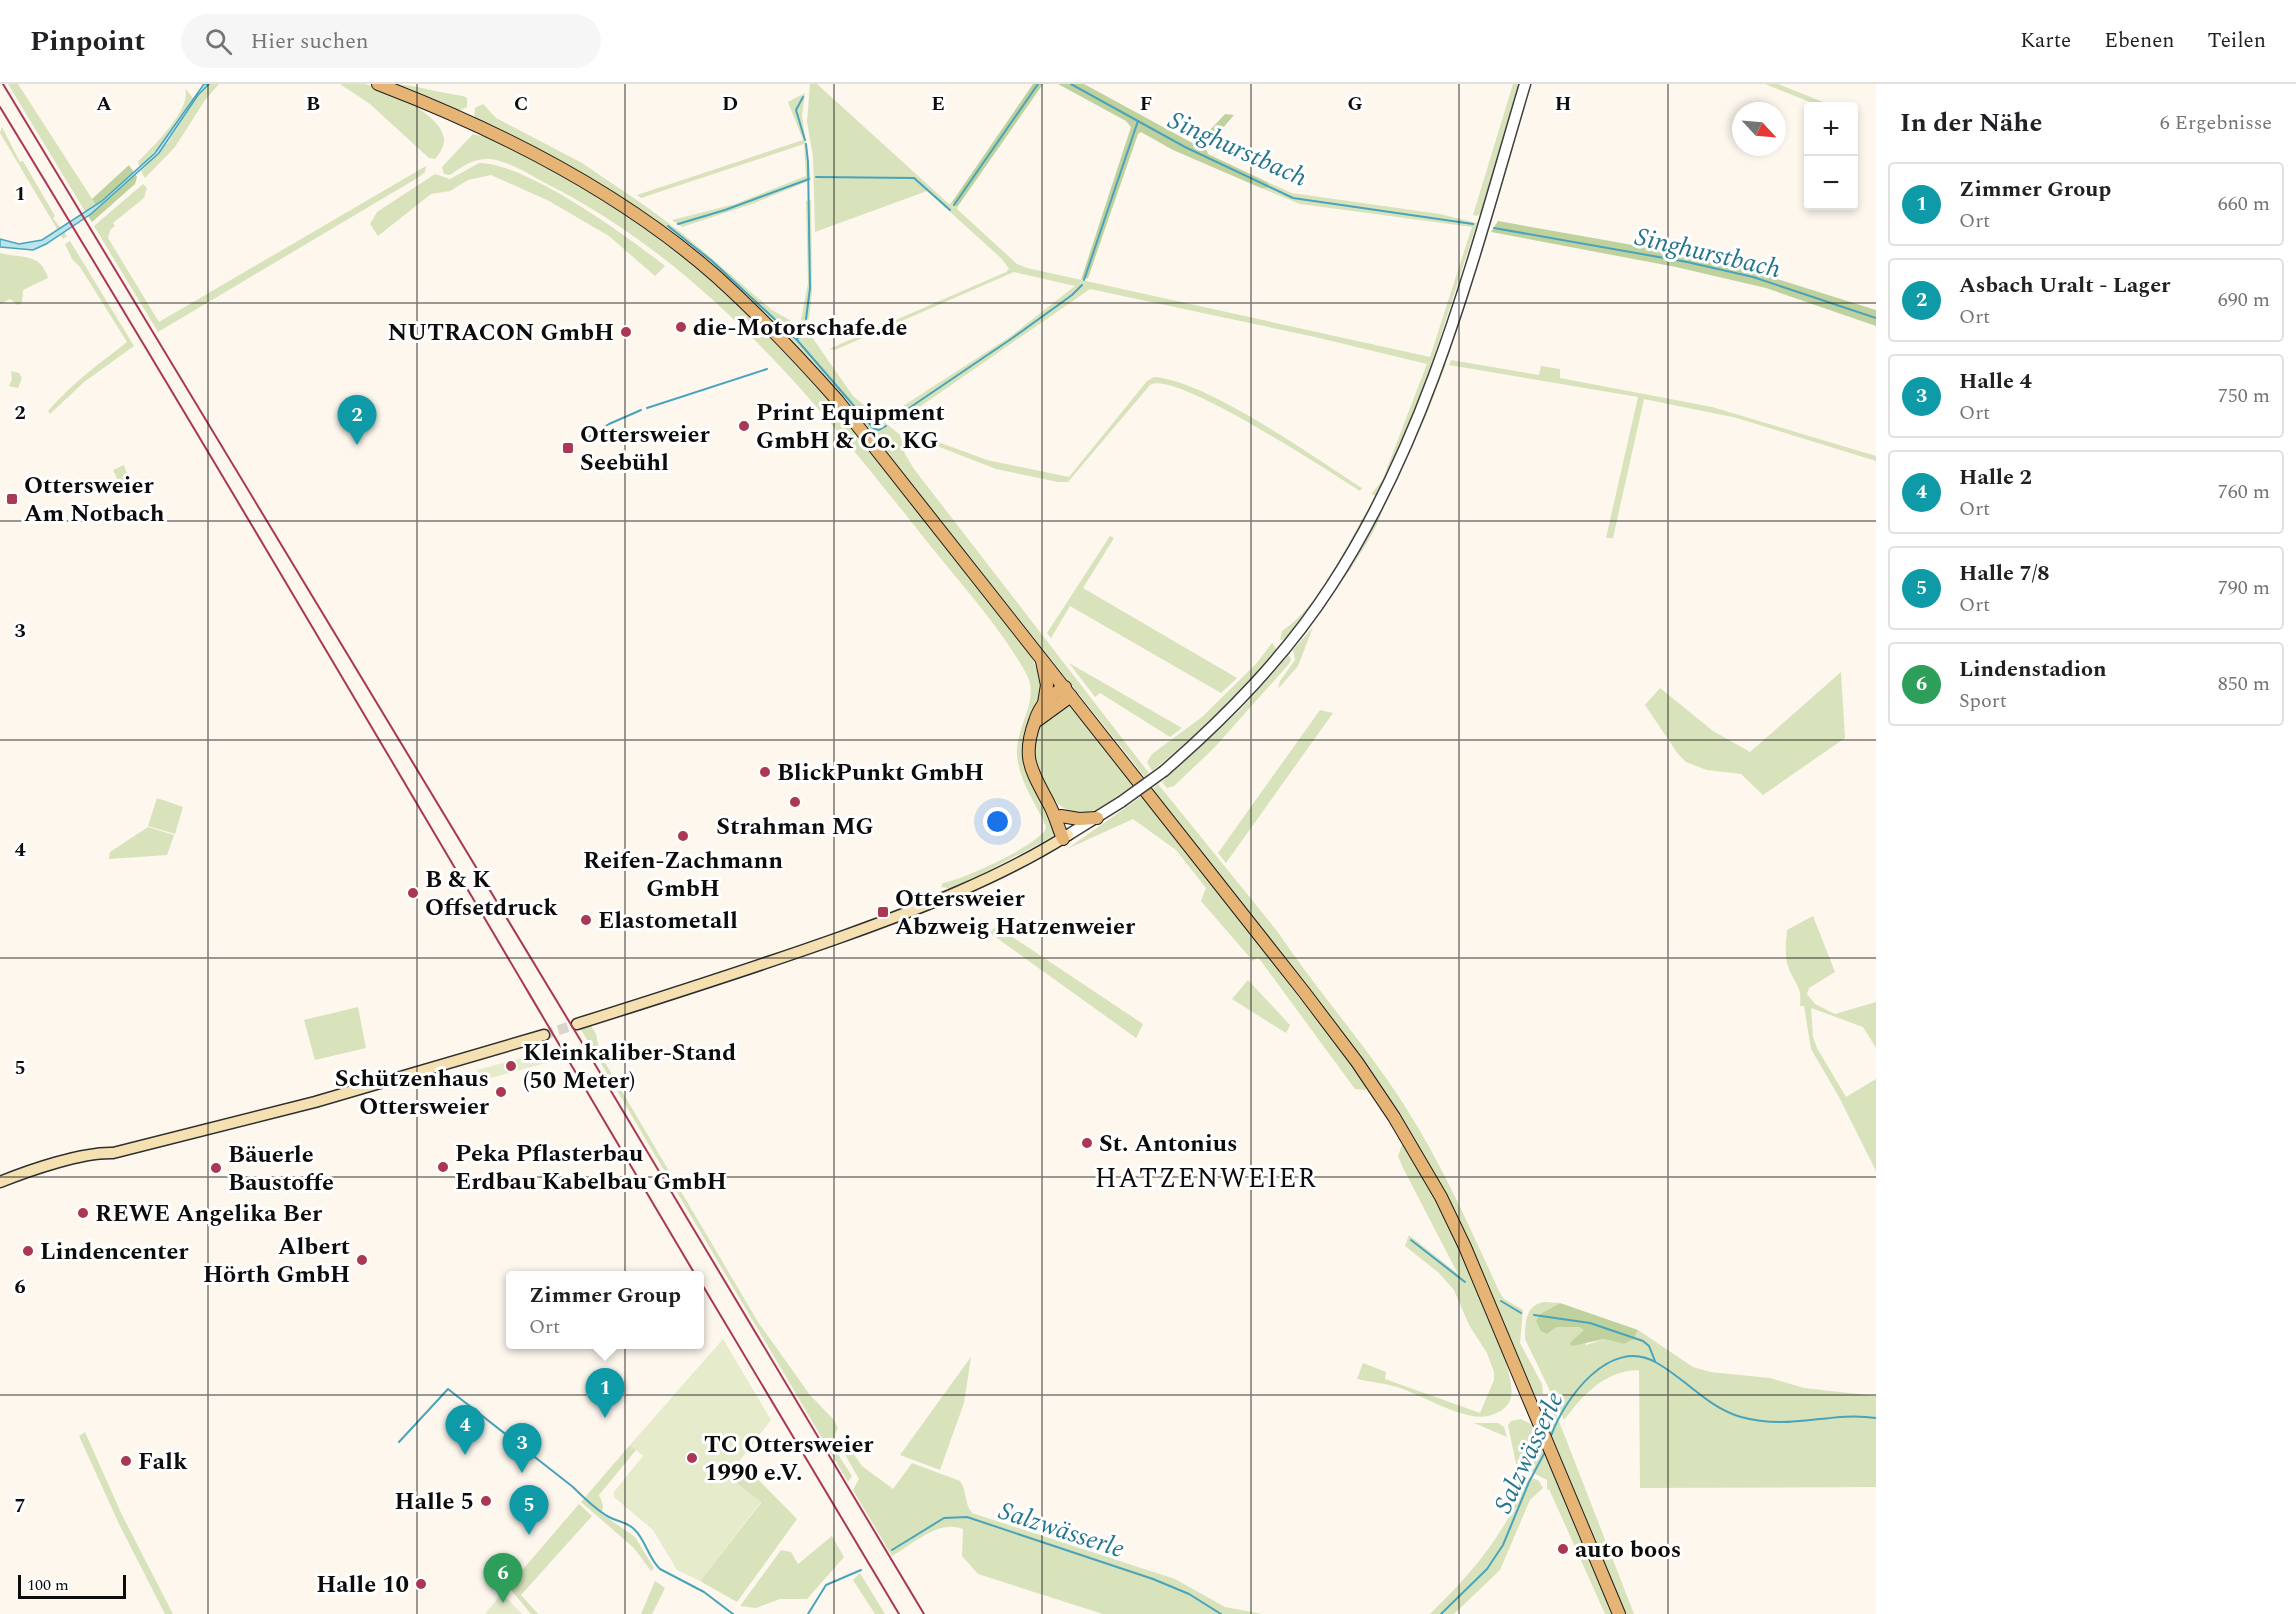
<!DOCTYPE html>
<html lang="de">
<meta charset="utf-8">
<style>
body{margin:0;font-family:Spectral,serif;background:#f6f6f6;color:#202124}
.controls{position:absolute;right:18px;top:18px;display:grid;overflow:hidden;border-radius:6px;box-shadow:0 3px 9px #0003}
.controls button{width:54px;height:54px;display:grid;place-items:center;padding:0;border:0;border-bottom:2px solid #e0e0e0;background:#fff;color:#202124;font:30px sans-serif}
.compass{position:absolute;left:1732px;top:18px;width:54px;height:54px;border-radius:50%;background:#fff;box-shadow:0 3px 9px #0003;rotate:116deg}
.scale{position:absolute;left:18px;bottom:15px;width:108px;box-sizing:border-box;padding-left:6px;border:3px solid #0c0c0c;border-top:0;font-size:16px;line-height:21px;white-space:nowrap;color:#0c0c0c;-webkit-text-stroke:4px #fff;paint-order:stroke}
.you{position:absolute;left:998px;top:738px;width:21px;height:21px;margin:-15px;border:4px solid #fff;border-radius:50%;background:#1a73e8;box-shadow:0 0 0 9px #1a73e833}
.badge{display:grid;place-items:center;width:39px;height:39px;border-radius:50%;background:#aa3753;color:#fff;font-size:20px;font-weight:700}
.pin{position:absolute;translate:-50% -50px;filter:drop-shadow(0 2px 3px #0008)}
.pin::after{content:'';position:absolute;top:32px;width:21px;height:18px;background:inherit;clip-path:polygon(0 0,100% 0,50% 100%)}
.popup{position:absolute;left:506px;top:1187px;width:198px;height:78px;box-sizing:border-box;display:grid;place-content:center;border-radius:6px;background:#fff;filter:drop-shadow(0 2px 4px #0005);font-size:20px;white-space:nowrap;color:#757577}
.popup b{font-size:22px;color:#202124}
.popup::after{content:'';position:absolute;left:50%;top:100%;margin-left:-12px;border:12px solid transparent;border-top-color:#fff}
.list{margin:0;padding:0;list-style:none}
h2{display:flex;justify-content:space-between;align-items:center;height:78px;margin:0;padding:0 24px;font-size:26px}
h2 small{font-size:20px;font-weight:400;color:#757577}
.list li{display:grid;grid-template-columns:39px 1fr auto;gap:18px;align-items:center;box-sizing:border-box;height:84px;margin:0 12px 12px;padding:0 12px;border:2px solid #e0e0e0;border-radius:6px}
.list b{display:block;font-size:22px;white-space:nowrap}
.list p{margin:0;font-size:20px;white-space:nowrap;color:#757577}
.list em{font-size:20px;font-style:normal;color:#757577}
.icon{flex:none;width:33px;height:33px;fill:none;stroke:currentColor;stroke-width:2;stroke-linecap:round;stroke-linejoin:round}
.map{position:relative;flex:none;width:1876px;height:1530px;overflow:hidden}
header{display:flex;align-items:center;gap:36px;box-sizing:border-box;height:84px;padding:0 30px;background:#fff;border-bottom:2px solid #e0e0e0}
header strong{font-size:28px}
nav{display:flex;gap:33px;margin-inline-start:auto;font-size:21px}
.search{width:420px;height:54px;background:#f6f6f6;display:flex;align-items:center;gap:15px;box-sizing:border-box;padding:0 21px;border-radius:33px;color:#757577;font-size:22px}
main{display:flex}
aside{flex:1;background:#fff}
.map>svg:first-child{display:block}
</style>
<header>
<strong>Pinpoint</strong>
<div class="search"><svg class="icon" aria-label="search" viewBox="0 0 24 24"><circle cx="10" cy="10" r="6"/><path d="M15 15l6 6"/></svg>Hier suchen</div>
<nav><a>Karte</a><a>Ebenen</a><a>Teilen</a></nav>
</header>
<main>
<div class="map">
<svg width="1876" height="1530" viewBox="0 0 1876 1530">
<rect width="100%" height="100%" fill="#fdf7ee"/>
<g fill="#d8e3bc">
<path d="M8,0H18L96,121L86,129Z"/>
<path d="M209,0H219L205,16L175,63L145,94L141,87L168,58L198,11Z"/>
<path d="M340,0C347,0 356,0 364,0C385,4 441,30 444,54C445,62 440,69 435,75L429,74L370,20Z"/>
<path d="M390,0C415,0 438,9 463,12L467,14V23L458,27Z"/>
<path d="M810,0H817L949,120L952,118L954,122H958L957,125L1017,180L1027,184L1430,273L1472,143L1300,120L1261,104H1267V98L1292,109L1440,130L1477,139L1426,298L1390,388L1377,412L1371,410L1382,397L1427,280L1315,253L1090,205L895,340L883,335L1011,252L1075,202L1014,188L835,266L829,265L1006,188L1009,185L1002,175L927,107L815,148L813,72L807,38Z"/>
<path d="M1513,0H1520L1481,130L1476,132L1473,131Z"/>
<path d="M1765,0H1778L1833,22H1820Z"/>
<path d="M185,4L193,14L166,55L140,84L138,78C152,63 193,25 185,4Z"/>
<path d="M805,9L802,32L811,96L752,120L682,143L672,136L735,120L806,92L804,60L641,114L637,111L803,56L788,18Z"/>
<path d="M483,20L496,34L582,79L644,121L683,150L772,226L807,246L853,312L900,351L905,370L914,385L1149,689L1145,693L847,320L706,179L474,35L475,24Z"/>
<path d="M2,43L20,78L23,77L55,132L53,134L67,152L63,155L0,49Z"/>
<path d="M473,50L485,53C559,89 629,128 694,180C823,285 925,434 1027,565C1043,594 1044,603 1031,634C1029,640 1025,645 1026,651C1031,685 1043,718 1055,749L1052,753L953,805L941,803L943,799C967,794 1029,765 1045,747L1046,742C1036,720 1019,697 1017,671C1015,642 1041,617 1026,589C998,539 956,495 921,450C814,315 704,179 547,100C530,91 509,77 490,75C474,74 463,82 450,91L444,90L442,83Z"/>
<path d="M479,79C526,79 627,152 665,182L655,192L609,152L549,117L491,91L468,96L450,107L431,110L378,152L370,140L377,128L435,90L450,95Z"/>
<path d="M426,82L425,88L419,93L158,248L94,142L143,100L147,104L144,114L113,139L115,142L110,146L108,154L159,238Z"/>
<path d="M811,116L812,208L809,235L805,237L801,236L808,199L806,117Z"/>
<path d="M1489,140L1448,273L1444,275Z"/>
<path d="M70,157L134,262L84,298L50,330L48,327C72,299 99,280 127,258L80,183L72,175L65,160Z"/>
<path d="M0,169C22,175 40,168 48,194L23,206L22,218L18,221L10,215L0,220Z"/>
<path d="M1451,276L1539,291L1541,282L1560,285V294L1712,323L1876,372V377L1737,334L1644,315L1613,454H1606L1638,313L1449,281Z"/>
<path d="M1443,279L1446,280L1426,332L1388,415L1385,416Z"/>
<path d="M11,287L19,289L22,294L18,304L9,302L12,295Z"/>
<path d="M1154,293C1206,296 1315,374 1362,404L1360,407C1331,389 1174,285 1150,301L1068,398H1058L996,385L911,352L914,349L987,376L1069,393L1147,297Z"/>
<path d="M124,381L128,393L119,399L113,386Z"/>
<path d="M1371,420L1374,421L1329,496L1286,555L1280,556L1282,547C1321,521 1347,460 1371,420Z"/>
<path d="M1383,422C1381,449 1312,540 1291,563L1380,423Z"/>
<path d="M1110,452L1114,454L1083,504L1237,594L1221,609L1070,522L1051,554L1047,549Z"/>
<path d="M1313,543L1298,582L1278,605L1280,597L1295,576L1293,566Z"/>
<path d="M1272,559L1277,566C1240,611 1195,653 1152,687L1147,678L1152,670L1202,633L1256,580Z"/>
<path d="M1289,571L1291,576L1288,581L1214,664L1174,702L1167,704L1162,698L1242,624Z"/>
<path d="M1069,579L1182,644L1170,653L1100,609L1095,613Z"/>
<path d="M1841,588L1845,654L1763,711L1741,690L1707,686L1686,678L1678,670L1645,621L1660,604L1713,647L1750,668Z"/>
<path d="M1065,621L1072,622L1136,700L1116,713L1118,715C1104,723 1089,732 1073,728C1044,721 1021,660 1042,637C1048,630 1058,625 1065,621Z"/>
<path d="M1320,626L1333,629L1226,779L1218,769Z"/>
<path d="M1158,700L1277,847C1317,907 1367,962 1406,1024C1443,1082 1470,1144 1499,1207L1504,1215L1523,1226L1520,1259L1542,1300L1543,1310H1534L1443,1108L1190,754L1152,705Z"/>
<path d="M1142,712L1368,1002L1365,1006L1355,1005L1258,873L1253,877L1201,817L1206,804L1176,766L1133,735L1067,765Z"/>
<path d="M157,714L183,723L175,750L148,742Z"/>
<path d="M148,743L174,751L167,771L109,775L110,768Z"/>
<path d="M1813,832L1835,888L1809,904L1807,910L1815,920L1835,930L1876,918V964L1863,943L1811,924L1813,953L1817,964L1846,1013L1876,995V1087L1839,1013L1811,965L1804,922H1800C1802,902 1796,902 1789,885C1784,873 1786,859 1787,846Z"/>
<path d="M996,842L1143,940L1136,954L990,849Z"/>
<path d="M1248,896L1290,941L1286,949L1232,915Z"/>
<path d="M358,923L366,964L315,976L304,936Z"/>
<path d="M590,940L596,950L600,970L758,1238L810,1311L834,1336L838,1344C827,1361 843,1377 852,1392L848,1398L580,944Z"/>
<path d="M1402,1061L1407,1063C1430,1104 1519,1274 1511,1313C1509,1324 1497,1330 1488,1332C1463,1337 1422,1311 1397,1303C1384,1299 1370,1298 1357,1295L1363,1279L1386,1288L1385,1295L1480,1329L1494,1296V1288L1487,1269L1469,1241L1454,1206L1439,1189L1405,1162L1409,1151L1458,1190L1403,1084L1398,1072Z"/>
<path d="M1545,1218L1560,1219L1540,1230L1556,1243H1579L1584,1246L1586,1261L1604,1255L1624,1260L1634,1255L1638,1246L1693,1283L1710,1288L1770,1294L1804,1304L1876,1312V1403L1640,1404L1639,1286C1604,1287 1584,1310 1564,1336L1525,1255C1525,1238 1526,1220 1545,1218Z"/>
<path d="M971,1273L964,1319L940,1386L900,1371Z"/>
<path d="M1547,1318L1553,1322L1634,1530H1624L1541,1325Z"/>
<path d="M1521,1335L1531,1340L1614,1530H1605L1549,1405L1547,1406V1396L1516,1380L1508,1341L1511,1337Z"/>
<path d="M1474,1339H1498L1504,1343L1507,1353Z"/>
<path d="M85,1348L122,1431L173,1530H165L120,1442L79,1352Z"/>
<path d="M843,1355L862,1382L893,1405L912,1379L960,1397C967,1407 964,1419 972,1429L1175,1495L1225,1523L1262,1530H1103L978,1490L962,1472L963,1445C939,1435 913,1460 892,1472L853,1406L859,1395L839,1360Z"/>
<path d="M630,1361L636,1366L599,1411L603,1421L602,1430L635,1453L654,1484L651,1487L634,1464L581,1418Z"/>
<path d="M740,1377L797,1435L737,1518L700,1497L761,1419L728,1392Z"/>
<path d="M1520,1391L1538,1396L1543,1404L1530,1416L1500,1486L1454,1530H1430C1460,1501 1489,1469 1510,1431C1517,1418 1513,1402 1520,1391Z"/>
<path d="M579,1420L592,1432L521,1511L538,1530H531L512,1507V1498Z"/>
<path d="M832,1452L844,1473L807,1515H780L756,1524L740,1522L781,1466L791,1468L798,1480Z"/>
<path d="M860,1489L885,1530H875L853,1496Z"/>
<path d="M655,1497L665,1504L652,1530H641Z"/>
</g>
<g fill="#bfd19d">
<path d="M1033,0H1043L958,122H954L952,118Z"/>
<path d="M1058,0H1084L1196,61L1225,30L1234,31L1206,64L1208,70L1267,98L1269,101L1267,104H1261L1173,66L1141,48L1138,50L1088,194L1081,196L1131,43L1126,37Z"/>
<path d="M129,81L137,93L135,100L92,138L86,129L96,121L92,115Z"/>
<path d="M1498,137L1717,176L1876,226V242L1766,204L1676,183L1491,148Z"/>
<path d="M1560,1219L1638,1246L1634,1255L1624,1260L1604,1255L1572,1262L1570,1259L1584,1246L1579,1243H1556L1547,1250L1541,1247L1536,1237L1540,1230Z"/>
</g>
<g fill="#e6ebcc">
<path d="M543,968L546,979L480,997L477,986Z"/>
<path d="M723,1255L771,1336L728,1392L761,1418L700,1497L677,1486L653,1446L614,1413V1408L643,1372L630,1361Z"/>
<path d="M502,1509L522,1530H485Z"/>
</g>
<path fill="#b9e4ee" stroke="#49a4bb" stroke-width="1.5" d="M204,0H209L198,11L159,69L91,130L46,160L33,166L0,163V155L19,160L42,156L102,117L155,69Z"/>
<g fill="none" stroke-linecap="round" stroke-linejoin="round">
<g stroke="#49a4bb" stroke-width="2">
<path d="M1071,0L1185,63L1293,114L1473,140"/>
<path d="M803,13L796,26L805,56"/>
<path d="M806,60L808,78L810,204L806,235"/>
<path d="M816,93L914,94L950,126"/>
<path d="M954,121L1038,0"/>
<path d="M678,140L725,126L809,95"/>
<path d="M668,142L712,177L797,256L874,345L879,346L886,342"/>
<path d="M1494,144L1687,178L1753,193L1876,234"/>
<path d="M1084,196L1138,37"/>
<path d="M797,256L803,242"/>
<path d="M647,324L767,285"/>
<path d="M890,337L1011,255L1072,211L1082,201"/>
<path d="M584,356L609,340L641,326"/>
<path d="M1411,1156L1465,1198"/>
<path d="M1501,1217L1521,1229"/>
<path d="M1534,1231L1590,1239L1643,1257L1649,1262L1655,1277"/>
<path d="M1551,1352C1564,1315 1610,1251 1657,1279C1687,1296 1707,1323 1741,1333C1792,1347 1828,1327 1876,1334"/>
<path d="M399,1358L448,1305L573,1403C584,1414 596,1426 609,1433C618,1438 627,1438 634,1445C646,1456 648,1474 660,1485L704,1508L733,1530"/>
<path d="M892,1466L944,1434L967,1433L1153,1495L1189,1510L1221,1530"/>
<path d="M808,1530L826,1501L861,1486"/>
<path d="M1441,1530L1487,1485L1503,1461L1529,1398L1546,1366"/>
</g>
<path stroke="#d9d4cc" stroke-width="10" stroke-dasharray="10 5" stroke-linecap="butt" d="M544,951L577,940"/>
<g stroke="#3f3f3f" stroke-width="13">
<g id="tertiary">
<path d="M1164,687C1227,632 1285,573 1331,502C1430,351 1474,171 1525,0"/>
<path d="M1068,751L1121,718"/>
</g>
</g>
<g stroke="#2e2e2e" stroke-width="13">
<g id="secondary">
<path d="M577,940C666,912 754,884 841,853C919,825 998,795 1068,751"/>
<path d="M0,1098C30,1086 82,1068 113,1069L315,1018L544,951"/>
</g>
</g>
<g stroke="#1d1d1d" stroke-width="14">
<g id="primary">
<path d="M378,0C498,46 620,107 717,193C760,232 800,274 838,317L1304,908L1357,978L1394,1033L1441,1113L1465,1163L1619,1530"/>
<path d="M1042,577L1047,601L1044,619"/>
<path d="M1038,636L1071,612"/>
<path d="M1061,732L1079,735L1097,734"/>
<path d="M1063,755C1058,743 1055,731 1049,720C1032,687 1021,675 1035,637C1040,621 1049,612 1065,603"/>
</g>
</g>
<use href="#tertiary" stroke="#fff" stroke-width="10"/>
<use href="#secondary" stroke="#f4e0b1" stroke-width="10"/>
<use href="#primary" stroke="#e6b474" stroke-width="12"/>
<g stroke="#aa3753" stroke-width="2">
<path d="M3,0L590,972L924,1530"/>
<path d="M0,23C236,410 465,802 696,1192"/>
<path d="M700,1197L899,1530"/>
</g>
<g stroke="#3f3f3f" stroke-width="13" stroke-linecap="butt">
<path id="tertiary-bridge" d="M1121,718L1164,687"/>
</g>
<use href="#tertiary-bridge" stroke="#fff" stroke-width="10"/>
</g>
<path fill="none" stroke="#0c0c0c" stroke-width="1.5" stroke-opacity="0.55" d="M208,0V1530M417,0V1530M625,0V1530M834,0V1530M1042,0V1530M1251,0V1530M1459,0V1530M1668,0V1530M0,219H1876M0,437H1876M0,656H1876M0,874H1876M0,1093H1876M0,1311H1876"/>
<g fill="#aa3753" stroke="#fff" stroke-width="2">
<circle cx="681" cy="243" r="6"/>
<circle cx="626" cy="248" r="6"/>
<circle cx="744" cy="342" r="6"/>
<rect x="562" y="358" width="12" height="12" rx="3"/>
<rect x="6" y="409" width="12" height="12" rx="3"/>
<circle cx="765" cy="688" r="6"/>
<circle cx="795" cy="718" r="6"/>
<circle cx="683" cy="752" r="6"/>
<circle cx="413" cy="809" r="6"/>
<rect x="877" y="822" width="12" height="12" rx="3"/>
<circle cx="586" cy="836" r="6"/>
<circle cx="511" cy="982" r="6"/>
<circle cx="501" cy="1008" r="6"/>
<circle cx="1087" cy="1059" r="6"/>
<circle cx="443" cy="1083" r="6"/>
<circle cx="216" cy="1084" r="6"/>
<circle cx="83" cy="1129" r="6"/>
<circle cx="28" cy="1167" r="6"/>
<circle cx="362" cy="1176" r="6"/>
<circle cx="692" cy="1374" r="6"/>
<circle cx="126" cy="1377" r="6"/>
<circle cx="486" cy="1417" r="6"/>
<circle cx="1563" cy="1465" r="6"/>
<circle cx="421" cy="1500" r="6"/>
</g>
<g text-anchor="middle" stroke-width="6" stroke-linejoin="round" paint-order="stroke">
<g font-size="24" font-weight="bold" fill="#0c0c0c" stroke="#fff" text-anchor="start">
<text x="693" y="251">die-Motorschafe.de</text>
<text x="614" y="256" text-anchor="end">NUTRACON GmbH</text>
<text x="756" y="336">Print Equipment<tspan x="756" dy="28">GmbH &amp; Co. KG</tspan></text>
<text x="580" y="358">Ottersweier<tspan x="580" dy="28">Seebühl</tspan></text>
<text x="24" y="409">Ottersweier<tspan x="24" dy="28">Am Notbach</tspan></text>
<text x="777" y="696">BlickPunkt GmbH</text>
<text x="795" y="750" text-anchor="middle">Strahman MG</text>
<text x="683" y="784" text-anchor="middle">Reifen-Zachmann<tspan x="683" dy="28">GmbH</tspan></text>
<text x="425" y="803">B &amp; K<tspan x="425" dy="28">Offsetdruck</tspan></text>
<text x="895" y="822">Ottersweier<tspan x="895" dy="28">Abzweig Hatzenweier</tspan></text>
<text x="598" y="844">Elastometall</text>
<text x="523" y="976">Kleinkaliber-Stand<tspan x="523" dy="28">(50 Meter)</tspan></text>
<text x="489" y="1002" text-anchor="end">Schützenhaus<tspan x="489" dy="28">Ottersweier</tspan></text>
<text x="1099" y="1067">St. Antonius</text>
<text x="455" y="1077">Peka Pflasterbau<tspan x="455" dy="28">Erdbau Kabelbau GmbH</tspan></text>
<text x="228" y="1078">Bäuerle<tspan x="228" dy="28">Baustoffe</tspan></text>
<text x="95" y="1137">REWE Angelika Ber</text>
<text x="350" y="1170" text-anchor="end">Albert<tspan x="350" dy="28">Hörth GmbH</tspan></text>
<text x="40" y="1175">Lindencenter</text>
<text x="704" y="1368">TC Ottersweier<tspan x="704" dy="28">1990 e.V.</tspan></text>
<text x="138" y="1385">Falk</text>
<text x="474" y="1425" text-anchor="end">Halle 5</text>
<text x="1575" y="1473">auto boos</text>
<text x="409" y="1508" text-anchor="end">Halle 10</text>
</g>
<g font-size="26" font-style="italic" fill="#26758d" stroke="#fff">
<text transform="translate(1238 64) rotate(24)" y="9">Singhurstbach</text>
<text transform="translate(1708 168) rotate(13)" y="9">Singhurstbach</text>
<text transform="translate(1528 1368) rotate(-65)" y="9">Salzwässerle</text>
<text transform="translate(1062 1445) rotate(18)" y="9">Salzwässerle</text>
</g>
<g font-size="27" letter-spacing="1.5" fill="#0c0c0c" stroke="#fff">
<text x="1206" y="1103">HATZENWEIER</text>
</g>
</g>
<g font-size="20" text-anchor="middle" font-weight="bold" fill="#0c0c0c" stroke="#fff" stroke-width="6" stroke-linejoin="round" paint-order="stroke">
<text x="104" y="26">A</text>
<text x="313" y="26">B</text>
<text x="521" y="26">C</text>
<text x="730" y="26">D</text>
<text x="938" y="26">E</text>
<text x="1146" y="26">F</text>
<text x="1355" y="26">G</text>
<text x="1563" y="26">H</text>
<text x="20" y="116">1</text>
<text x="20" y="335">2</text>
<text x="20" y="553">3</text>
<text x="20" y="772">4</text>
<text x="20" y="990">5</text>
<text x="20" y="1209">6</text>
<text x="20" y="1428">7</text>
</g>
</svg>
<div class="controls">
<button>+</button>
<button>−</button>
</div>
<svg class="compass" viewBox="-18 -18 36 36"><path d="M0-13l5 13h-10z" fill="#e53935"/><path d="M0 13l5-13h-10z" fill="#757577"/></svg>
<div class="scale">100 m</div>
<div class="you"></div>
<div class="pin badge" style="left:605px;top:1334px;background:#0f9aa8">1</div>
<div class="popup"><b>Zimmer Group</b>Ort</div>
<div class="pin badge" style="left:357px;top:361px;background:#0f9aa8">2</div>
<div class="pin badge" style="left:522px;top:1389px;background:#0f9aa8">3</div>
<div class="pin badge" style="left:465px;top:1371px;background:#0f9aa8">4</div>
<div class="pin badge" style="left:529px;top:1451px;background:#0f9aa8">5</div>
<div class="pin badge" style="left:503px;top:1519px;background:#2e9e5b">6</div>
</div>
<aside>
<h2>In der Nähe<small>6 Ergebnisse</small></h2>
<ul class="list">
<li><span class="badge" style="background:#0f9aa8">1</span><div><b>Zimmer Group</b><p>Ort</p></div><em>660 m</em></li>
<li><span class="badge" style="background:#0f9aa8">2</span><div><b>Asbach Uralt - Lager</b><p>Ort</p></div><em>690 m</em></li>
<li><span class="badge" style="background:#0f9aa8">3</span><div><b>Halle 4</b><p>Ort</p></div><em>750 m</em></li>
<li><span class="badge" style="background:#0f9aa8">4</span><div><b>Halle 2</b><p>Ort</p></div><em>760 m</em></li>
<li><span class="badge" style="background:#0f9aa8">5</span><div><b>Halle 7/8</b><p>Ort</p></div><em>790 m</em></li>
<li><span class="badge" style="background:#2e9e5b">6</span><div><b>Lindenstadion</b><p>Sport</p></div><em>850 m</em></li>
</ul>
</aside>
</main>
